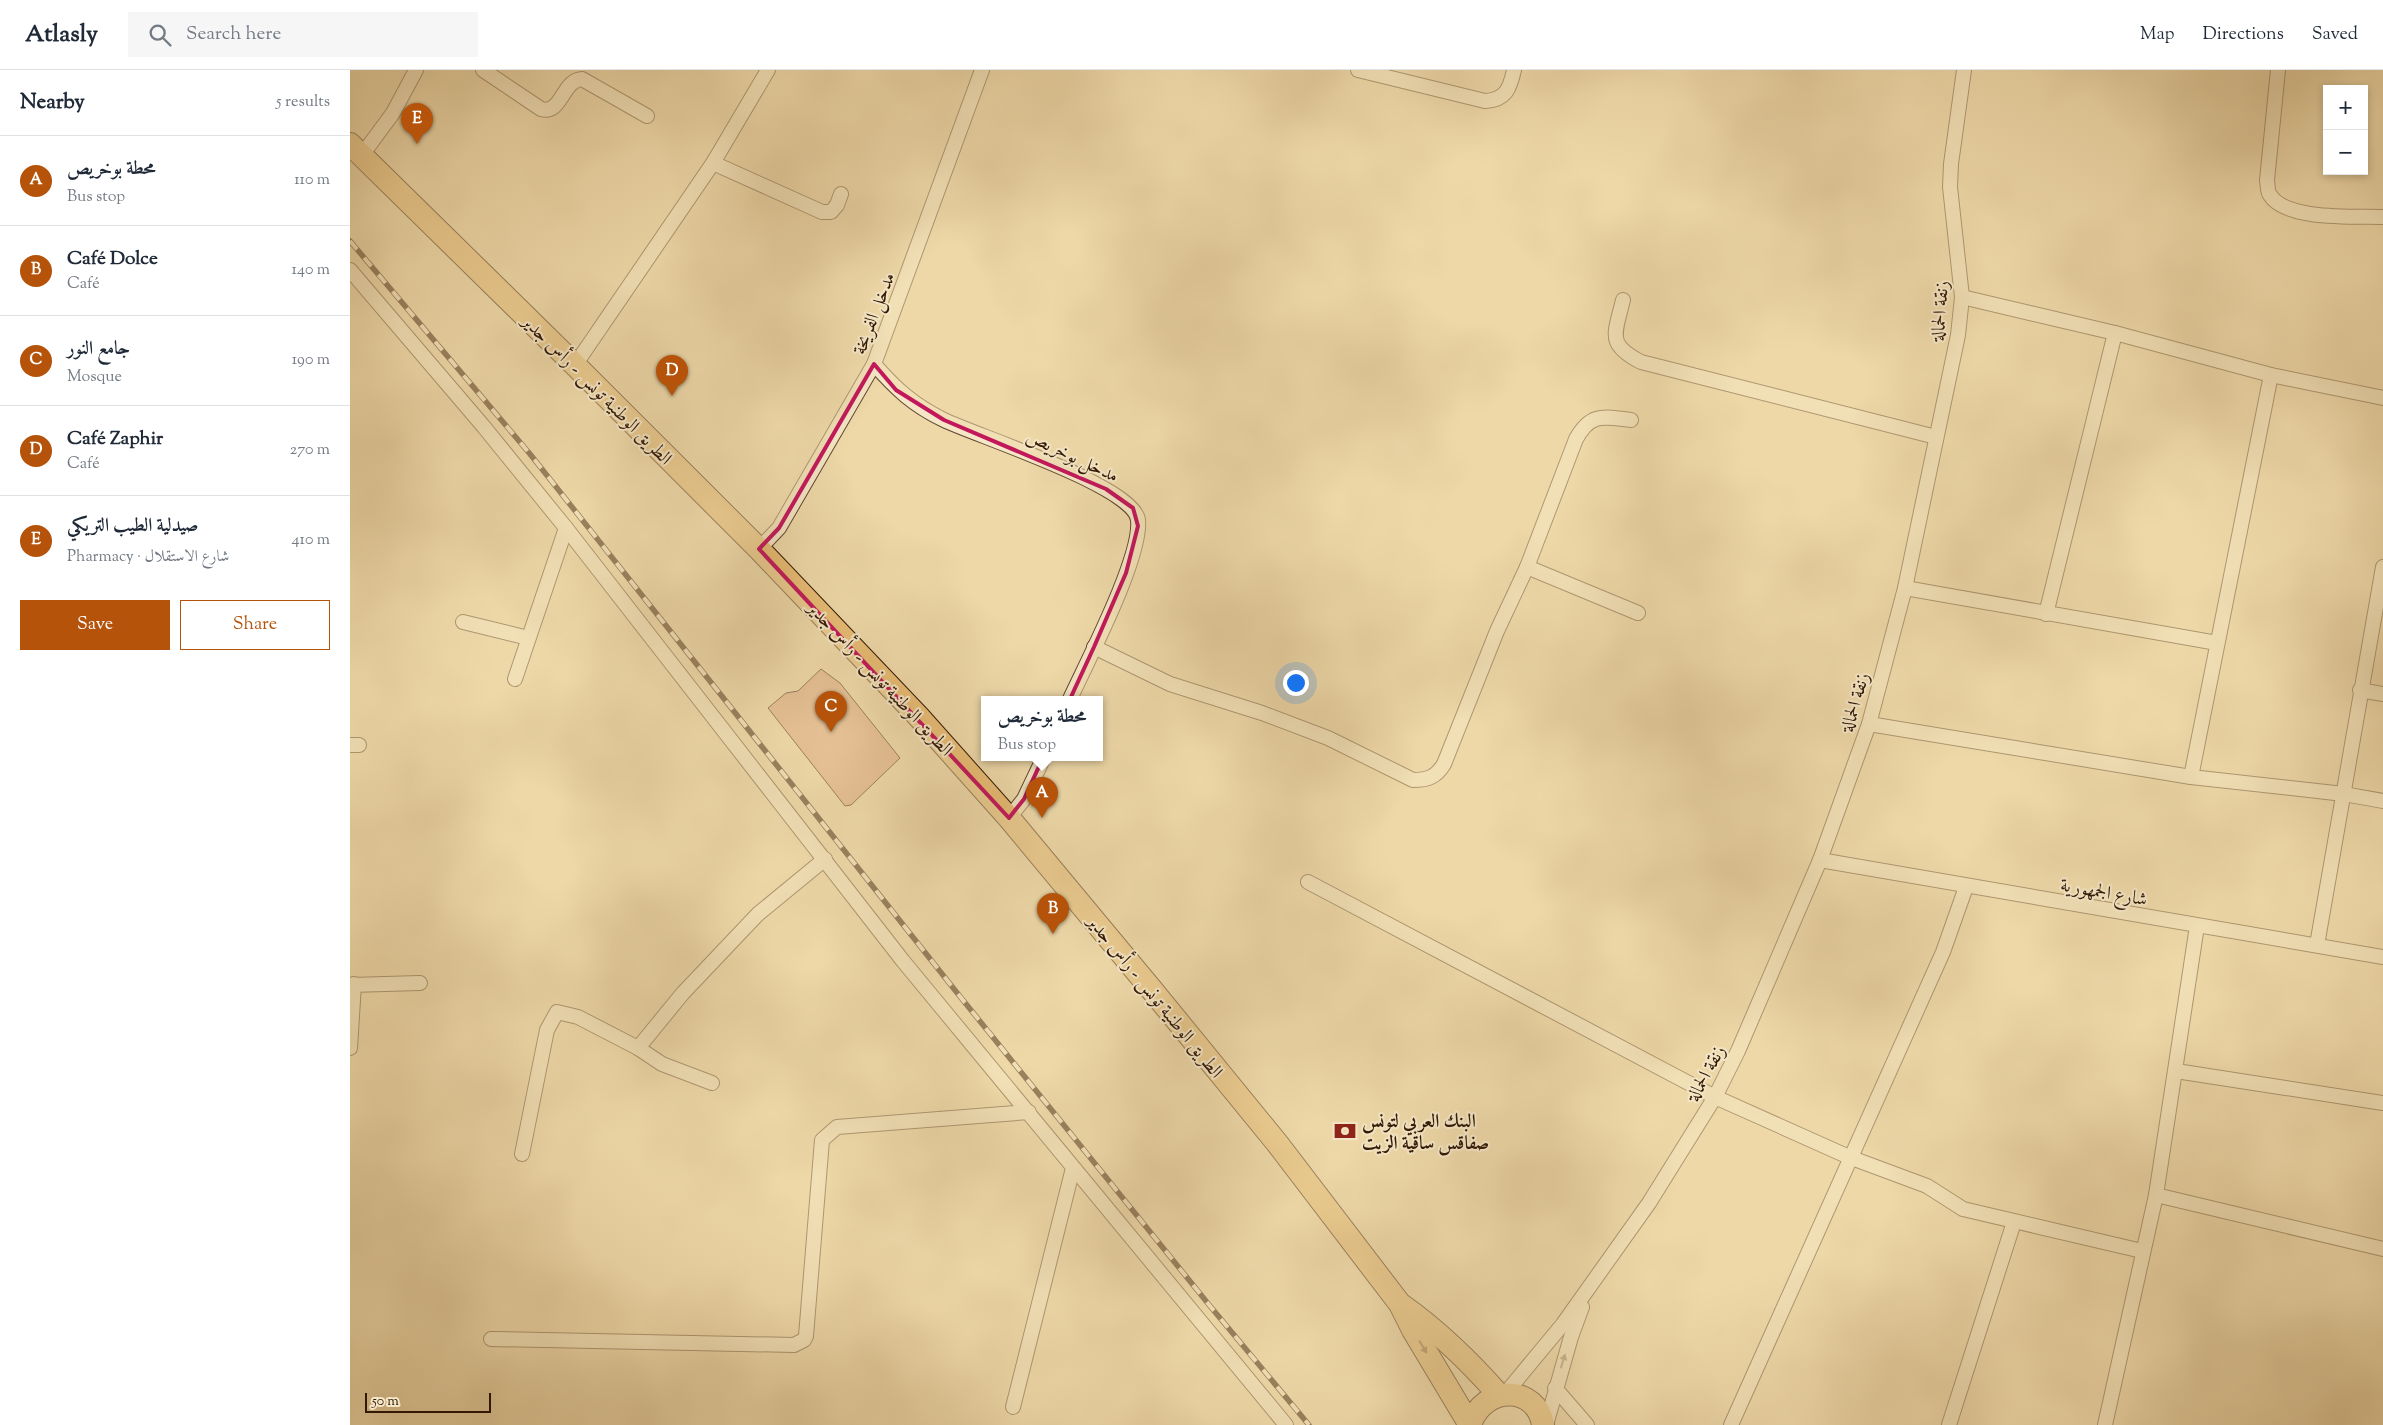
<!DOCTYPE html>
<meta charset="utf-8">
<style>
body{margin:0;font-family:"Sorts Mill Goudy",Amiri,serif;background:#f6f6f7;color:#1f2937}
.controls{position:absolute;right:15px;top:15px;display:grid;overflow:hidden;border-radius:0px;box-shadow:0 2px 8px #0003}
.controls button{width:45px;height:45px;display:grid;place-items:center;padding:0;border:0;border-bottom:1px solid #e0e1e3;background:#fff;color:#1f2937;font:25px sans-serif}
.scale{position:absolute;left:15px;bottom:12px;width:126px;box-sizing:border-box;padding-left:5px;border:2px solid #321805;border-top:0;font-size:14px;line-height:18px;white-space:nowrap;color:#321805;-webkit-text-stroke:4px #f4e6c6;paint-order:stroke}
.you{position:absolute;left:945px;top:612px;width:18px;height:18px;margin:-12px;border:4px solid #fff;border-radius:50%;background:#1a73e8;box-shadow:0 0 0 8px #1a73e833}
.badge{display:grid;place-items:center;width:32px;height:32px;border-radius:50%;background:#b45309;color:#fff;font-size:16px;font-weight:700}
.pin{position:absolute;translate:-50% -41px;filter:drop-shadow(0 1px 2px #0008)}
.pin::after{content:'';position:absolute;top:26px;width:18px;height:15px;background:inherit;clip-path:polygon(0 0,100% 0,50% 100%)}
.popup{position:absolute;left:631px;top:626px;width:122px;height:65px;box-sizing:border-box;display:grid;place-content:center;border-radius:0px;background:#fff;filter:drop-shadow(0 1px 4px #0005);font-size:16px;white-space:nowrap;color:#747a83}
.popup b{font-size:19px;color:#1f2937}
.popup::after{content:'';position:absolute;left:50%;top:100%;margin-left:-10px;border:10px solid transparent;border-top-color:#fff}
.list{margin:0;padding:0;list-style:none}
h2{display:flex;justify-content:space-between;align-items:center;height:65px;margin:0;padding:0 20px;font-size:21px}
h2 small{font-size:16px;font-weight:400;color:#747a83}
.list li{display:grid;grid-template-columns:32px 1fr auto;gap:15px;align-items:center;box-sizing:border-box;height:90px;padding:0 20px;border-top:1px solid #e0e1e3}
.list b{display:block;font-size:19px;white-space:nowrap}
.list p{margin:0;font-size:16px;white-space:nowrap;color:#747a83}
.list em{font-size:16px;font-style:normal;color:#747a83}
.actions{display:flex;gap:10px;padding:15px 20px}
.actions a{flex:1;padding:11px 0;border:1px solid #b45309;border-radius:0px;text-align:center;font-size:18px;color:#b45309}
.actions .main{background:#b45309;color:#fff}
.icon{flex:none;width:28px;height:28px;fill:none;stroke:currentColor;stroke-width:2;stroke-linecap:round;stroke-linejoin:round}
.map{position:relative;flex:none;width:2033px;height:1355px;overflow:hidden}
header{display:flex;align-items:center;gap:30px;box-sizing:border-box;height:70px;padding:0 25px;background:#fff;border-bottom:1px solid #e0e1e3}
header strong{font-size:24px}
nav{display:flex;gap:28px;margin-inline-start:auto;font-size:18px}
.search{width:350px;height:45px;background:#f6f6f7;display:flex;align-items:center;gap:12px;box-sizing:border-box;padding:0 18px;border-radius:0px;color:#747a83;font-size:19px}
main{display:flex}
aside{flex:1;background:#fff}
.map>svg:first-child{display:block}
</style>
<header>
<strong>Atlasly</strong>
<div class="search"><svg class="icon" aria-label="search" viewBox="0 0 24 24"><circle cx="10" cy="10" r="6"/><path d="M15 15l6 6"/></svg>Search here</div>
<nav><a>Map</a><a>Directions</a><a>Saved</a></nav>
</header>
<main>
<aside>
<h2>Nearby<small>5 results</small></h2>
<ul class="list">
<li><span class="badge">A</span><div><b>محطة بوخريص</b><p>Bus stop</p></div><em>110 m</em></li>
<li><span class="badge">B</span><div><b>Café Dolce</b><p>Café</p></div><em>140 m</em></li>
<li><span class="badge">C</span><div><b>جامع النور</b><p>Mosque</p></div><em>190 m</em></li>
<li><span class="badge">D</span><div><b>Café Zaphir</b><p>Café</p></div><em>270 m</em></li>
<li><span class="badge">E</span><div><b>صيدلية الطيب التريكي</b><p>Pharmacy · شارع الاستقلال</p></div><em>410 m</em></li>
</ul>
<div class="actions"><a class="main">Save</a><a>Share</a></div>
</aside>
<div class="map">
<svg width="2033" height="1355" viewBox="0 0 2033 1355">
<rect width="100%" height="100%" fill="#eed8a8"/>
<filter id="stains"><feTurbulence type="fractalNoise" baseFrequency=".004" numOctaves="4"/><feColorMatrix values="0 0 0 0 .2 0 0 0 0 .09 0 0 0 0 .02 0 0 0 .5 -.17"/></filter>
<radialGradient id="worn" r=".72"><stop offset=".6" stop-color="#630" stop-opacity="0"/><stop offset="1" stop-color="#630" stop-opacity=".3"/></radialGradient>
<path fill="#dca57f" stroke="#321805" d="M471,599L490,613L550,688L501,735L495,736L418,638L436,623L448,621Z"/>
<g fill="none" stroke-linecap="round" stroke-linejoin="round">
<g stroke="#61482e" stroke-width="16">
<g id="street">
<path d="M133,0L191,39C212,45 212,10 232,9L297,46"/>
<path d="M1008,0L1135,31C1156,30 1160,18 1164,0"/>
<path d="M1928,0L1917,110C1918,115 1917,121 1920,125C1936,151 2006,146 2033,147"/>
<path d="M12,85L43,43L66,0"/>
<path d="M363,93L472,142H481L487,135L491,124"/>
<path d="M0,200L134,357L216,458L553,891L936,1355"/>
<path d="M1612,227L1765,263L1921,305L2033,328"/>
<path d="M1273,230C1265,264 1256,274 1291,292L1586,367"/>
<path d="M524,294C546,319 563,335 594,350C627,366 784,416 788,450C792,487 737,592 720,629"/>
<path d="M225,295L363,93L418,0"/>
<path d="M409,479L429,458L524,294L632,0"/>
<path d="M1177,497L1226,369C1241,342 1254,347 1281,350"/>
<path d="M1555,518L1867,573"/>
<path d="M1696,544L1765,263"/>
<path d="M113,552L178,568"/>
<path d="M744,577L820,614L912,643L978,668L1063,710C1078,710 1086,707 1094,694L1147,561L1177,497L1288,543"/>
<path d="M165,609L216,458"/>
<path d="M2010,620L2033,624"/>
<path d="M1519,654L1841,707L1994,724L2033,731"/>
<path d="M0,675H9"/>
<path d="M1841,707L1921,305"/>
<path d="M659,748L674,729L694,687"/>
<path d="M1470,790L2033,887"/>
<path d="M958,812L1365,1027L1499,1087L1577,1116L1613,1139L1792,1181"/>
<path d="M1967,875L2033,497"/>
<path d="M0,915L70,913"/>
<path d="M0,978L4,914"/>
<path d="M288,978L312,994L362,1013"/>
<path d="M1826,1001L2033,1033"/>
<path d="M172,1084L197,960L207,942L228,947L288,978L333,923L408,844L475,789"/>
<path d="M1806,1125L2033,1179"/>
<path d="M141,1269L444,1275L454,1270L456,1266L472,1070L487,1057L679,1042"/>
<path d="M1205,1318L1237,1355"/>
<path d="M1155,1324L1213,1254L1299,1133L1365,1027L1388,981L1470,790L1519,654L1555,518L1608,265L1612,227L1600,117L1601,94L1614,0"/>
<path d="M663,1337L723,1098"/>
<path d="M1196,1355L1221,1267L1232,1237"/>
<path d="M1381,1355L1593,882L1616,817"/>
<path d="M1599,1355L1664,1152"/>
<path d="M1755,1355L1806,1125L1847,856"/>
</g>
</g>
<g stroke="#321805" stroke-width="24">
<g id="primary">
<path d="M0,74L225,295L409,479L569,647L659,748L802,920L927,1073L1050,1234L1063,1260L1120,1355"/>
<path d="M1053,1236C1088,1261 1120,1292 1149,1325"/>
<path d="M1120,1355C1134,1314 1187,1315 1193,1355"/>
</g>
</g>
<use href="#street" stroke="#f4e6c6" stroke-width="14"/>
<use href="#primary" stroke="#e7bc74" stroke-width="22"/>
<g stroke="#321805" stroke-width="5.5">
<path id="rail" d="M0,171L180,384L608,924L860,1236L959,1355"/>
</g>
<use href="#rail" stroke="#f4e6c6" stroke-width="4" stroke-dasharray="11" stroke-linecap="butt"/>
</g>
<defs><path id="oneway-solid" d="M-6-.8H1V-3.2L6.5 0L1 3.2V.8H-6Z" transform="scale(1.25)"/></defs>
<use fill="#8c6a3c" href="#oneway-solid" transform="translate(1073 1277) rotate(59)"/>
<use fill="#9d896f" href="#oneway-solid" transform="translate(1213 1291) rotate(-73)"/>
<path d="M0 0H2033V1355H0ZM524,294L546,320L594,350L756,419L783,438L788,456L776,503L744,577L674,729L659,748L409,479L429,458Z" fill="#eed8a8" fill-opacity=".55" fill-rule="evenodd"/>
<path fill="none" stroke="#c2185b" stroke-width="4" stroke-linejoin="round" d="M524,294L546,320L594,350L756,419L783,438L788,456L776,503L744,577L674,729L659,748L409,479L429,458Z"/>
<defs>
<g id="bank-bare" transform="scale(1.725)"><path d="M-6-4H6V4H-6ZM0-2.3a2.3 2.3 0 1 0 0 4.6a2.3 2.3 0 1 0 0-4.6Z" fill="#8f2418" stroke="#f4e6c6" stroke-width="2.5" paint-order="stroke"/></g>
</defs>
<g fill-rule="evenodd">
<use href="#bank-bare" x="995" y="1061"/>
</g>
<g text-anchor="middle" stroke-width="4" stroke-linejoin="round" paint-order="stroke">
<g font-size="19" fill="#321805" stroke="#f4e6c6">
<text transform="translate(1589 241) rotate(-86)" y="7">زنقة الحمالة</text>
<text transform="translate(523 243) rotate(-69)" y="7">مدخل الفريخة</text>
<text transform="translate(248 319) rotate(45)" y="7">الطريق الوطنية تونس - رأس جدير</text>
<text transform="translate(723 385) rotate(25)" y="7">مدخل بوخريص</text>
<text transform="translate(531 608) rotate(47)" y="7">الطريق الوطنية تونس - رأس جدير</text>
<text transform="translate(1504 632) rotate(-74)" y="7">زنقة الحمالة</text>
<text transform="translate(1754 821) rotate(10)" y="7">شارع الجمهورية</text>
<text transform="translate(806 926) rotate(51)" y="7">الطريق الوطنية تونس - رأس جدير</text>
<text transform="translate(1355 1003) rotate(-62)" y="7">زنقة الحمالة</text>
</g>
<g font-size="19" font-weight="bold" fill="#321805" stroke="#f4e6c6" text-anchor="start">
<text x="1012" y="1057">البنك العربي لتونس<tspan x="1012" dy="22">صفاقس ساقية الزيت</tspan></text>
</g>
</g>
<rect width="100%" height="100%" filter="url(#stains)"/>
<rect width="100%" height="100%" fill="url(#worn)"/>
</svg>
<div class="controls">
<button>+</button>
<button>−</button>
</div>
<div class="scale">50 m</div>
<div class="you"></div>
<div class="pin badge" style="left:692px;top:748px">A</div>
<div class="popup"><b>محطة بوخريص</b>Bus stop</div>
<div class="pin badge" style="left:703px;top:864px">B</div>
<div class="pin badge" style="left:481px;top:662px">C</div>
<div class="pin badge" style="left:322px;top:326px">D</div>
<div class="pin badge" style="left:67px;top:74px">E</div>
</div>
</main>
